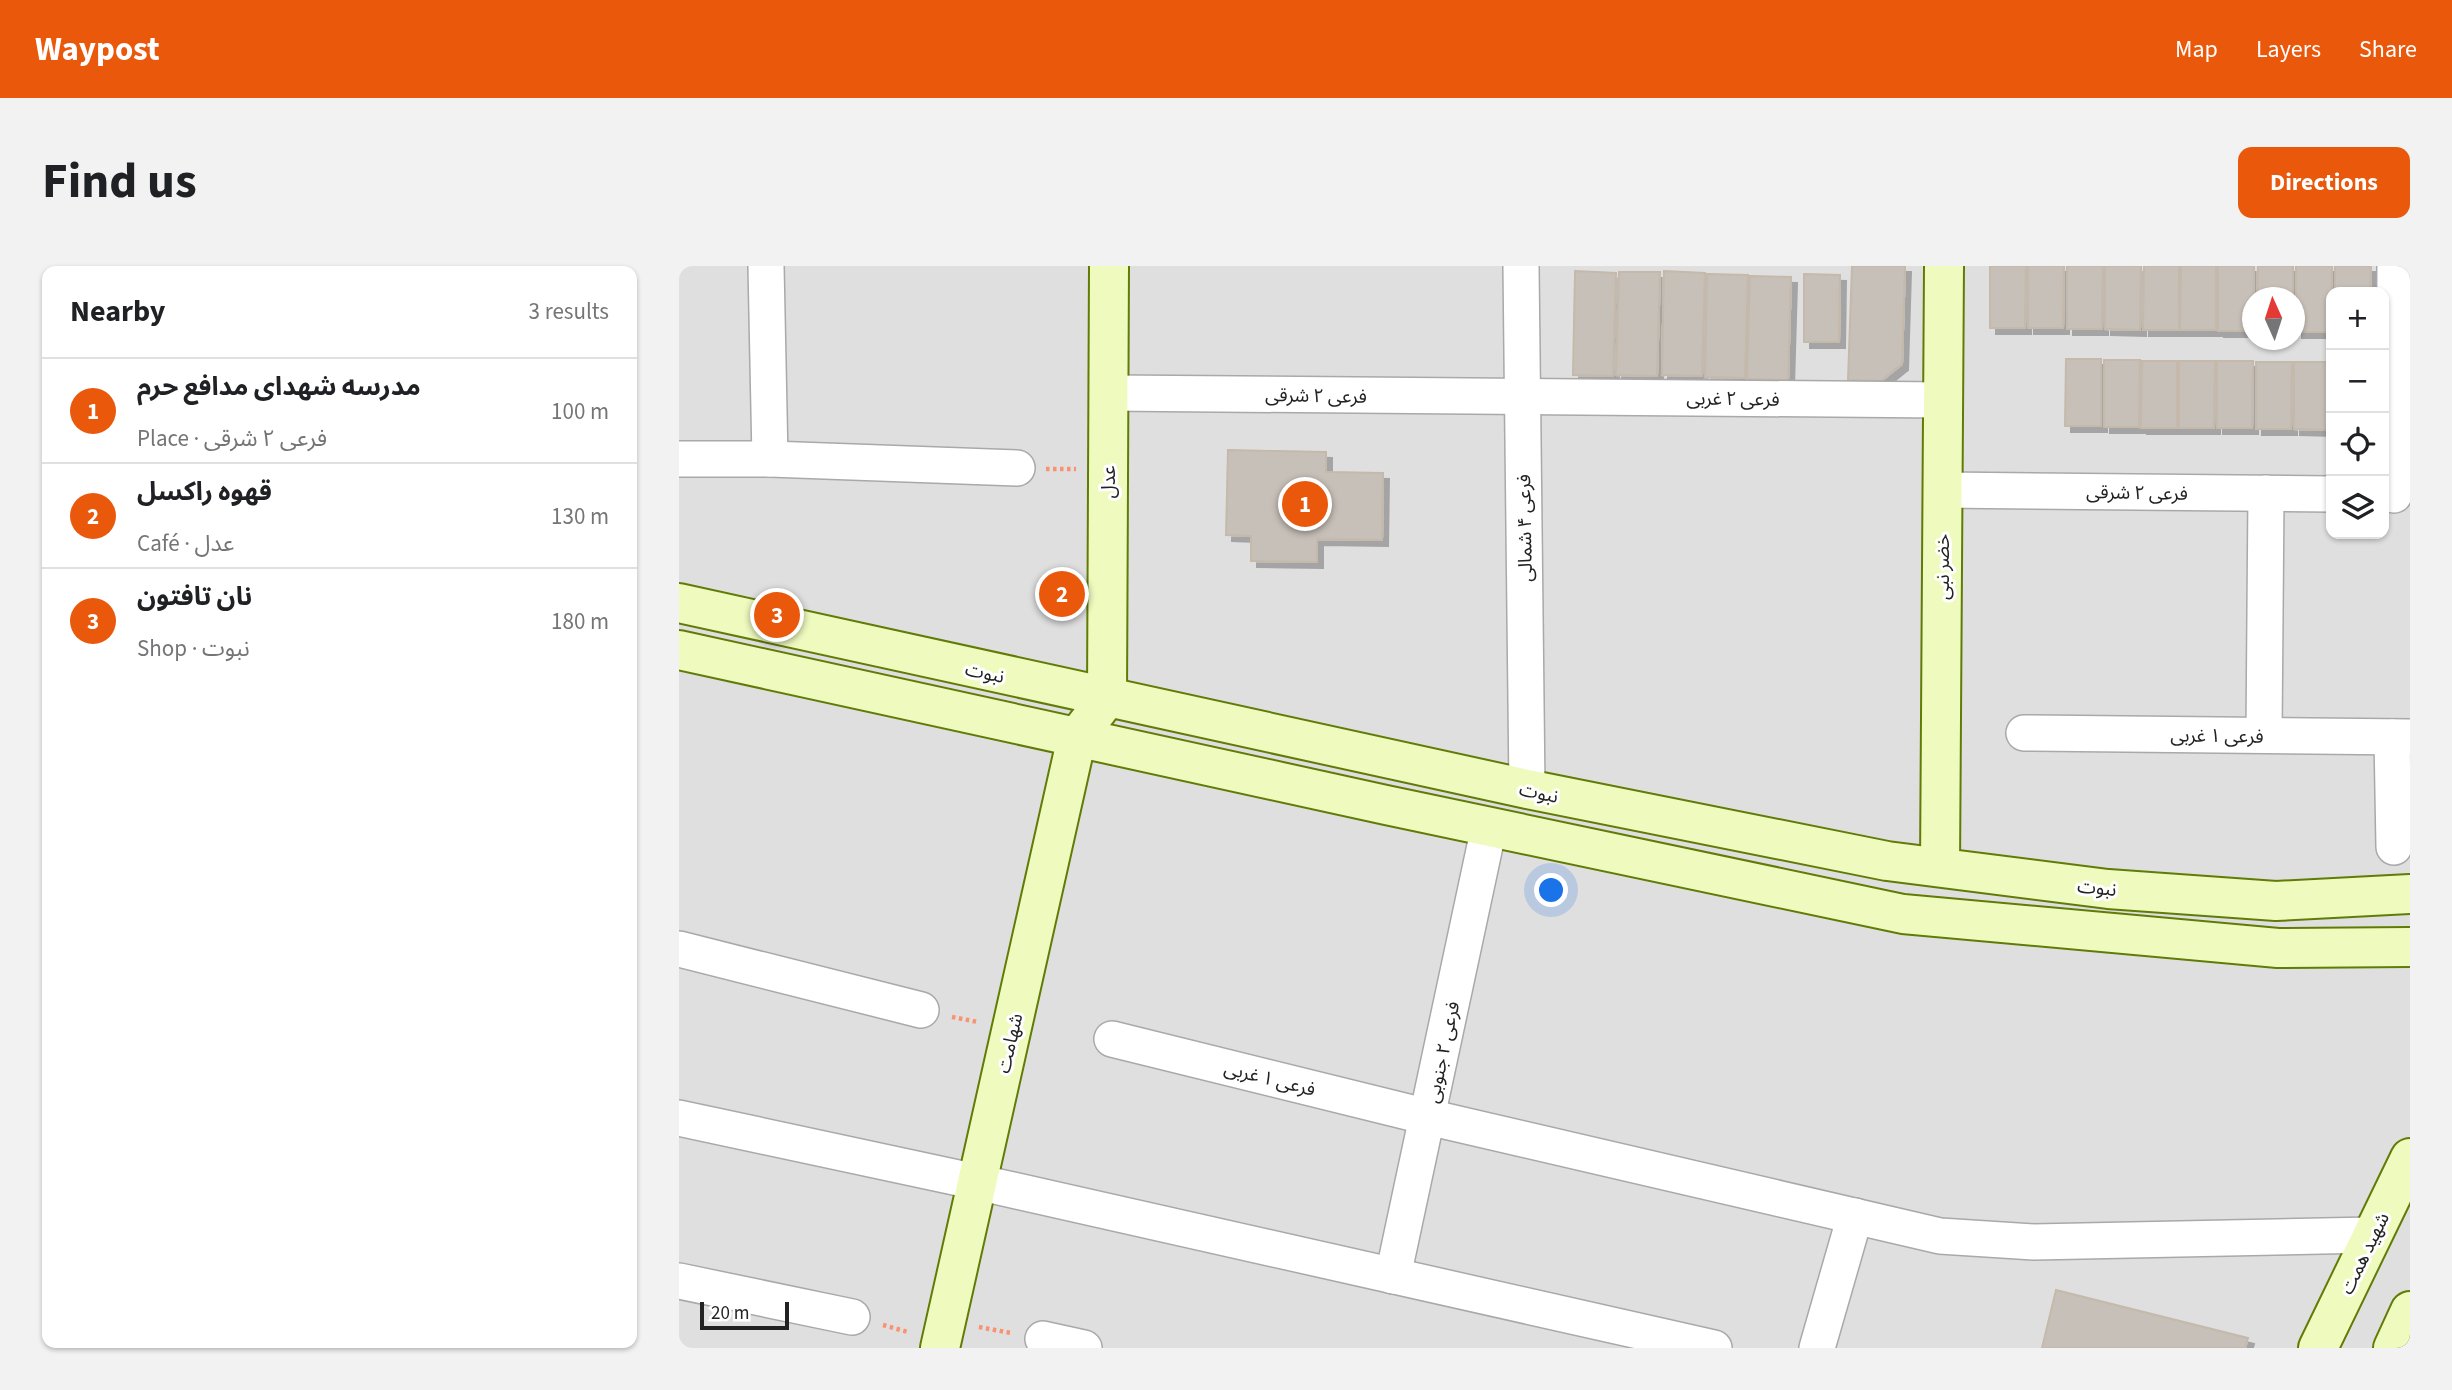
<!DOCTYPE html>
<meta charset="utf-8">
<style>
body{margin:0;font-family:"Source Sans 3","Noto Sans Arabic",sans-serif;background:#f2f2f2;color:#202124}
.controls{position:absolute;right:21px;top:21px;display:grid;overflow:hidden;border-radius:14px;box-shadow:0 2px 5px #0004}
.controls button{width:63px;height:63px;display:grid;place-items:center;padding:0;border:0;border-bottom:2px solid #e0e0e0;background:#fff;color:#202124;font:35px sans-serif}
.compass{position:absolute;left:1563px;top:21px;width:63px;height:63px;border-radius:50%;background:#fff;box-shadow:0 2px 5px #0004;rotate:357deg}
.scale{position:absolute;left:21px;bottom:18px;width:89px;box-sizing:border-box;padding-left:7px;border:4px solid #222;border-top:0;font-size:19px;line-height:24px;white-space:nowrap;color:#222;-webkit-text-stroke:5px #fff;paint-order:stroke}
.you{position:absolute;left:873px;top:625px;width:24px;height:24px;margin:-18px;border:5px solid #fff;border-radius:50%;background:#1a73e8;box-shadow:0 0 0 10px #1a73e833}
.badge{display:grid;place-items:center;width:46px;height:46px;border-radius:50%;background:#ea580c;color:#fff;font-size:23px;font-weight:700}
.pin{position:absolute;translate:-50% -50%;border:4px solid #fff;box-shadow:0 2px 7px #0006}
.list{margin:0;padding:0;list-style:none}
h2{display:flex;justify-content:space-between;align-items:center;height:91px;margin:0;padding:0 28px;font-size:30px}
h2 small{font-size:23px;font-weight:400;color:#757577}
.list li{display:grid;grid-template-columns:46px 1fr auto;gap:21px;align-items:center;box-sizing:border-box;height:105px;padding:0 28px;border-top:2px solid #e0e0e0}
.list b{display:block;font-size:26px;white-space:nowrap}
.list p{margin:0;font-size:23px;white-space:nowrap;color:#757577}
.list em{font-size:23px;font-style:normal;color:#757577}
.icon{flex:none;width:38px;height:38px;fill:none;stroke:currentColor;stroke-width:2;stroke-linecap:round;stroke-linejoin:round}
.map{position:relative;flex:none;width:1731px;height:1082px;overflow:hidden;border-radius:14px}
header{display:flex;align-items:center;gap:42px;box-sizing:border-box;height:98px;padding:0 35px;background:#ea580c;color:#fff}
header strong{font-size:33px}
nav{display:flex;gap:38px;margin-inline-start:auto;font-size:24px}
.intro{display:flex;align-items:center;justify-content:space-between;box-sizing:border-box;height:168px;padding:0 42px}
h1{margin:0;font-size:49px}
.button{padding:18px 32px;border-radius:14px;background:#ea580c;color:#fff;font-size:24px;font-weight:700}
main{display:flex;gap:42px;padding:0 42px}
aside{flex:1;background:#fff;border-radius:14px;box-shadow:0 2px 5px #0004}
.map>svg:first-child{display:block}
</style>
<header>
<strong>Waypost</strong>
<nav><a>Map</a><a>Layers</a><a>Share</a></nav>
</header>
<div class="intro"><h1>Find us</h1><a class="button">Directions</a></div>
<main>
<aside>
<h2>Nearby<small>3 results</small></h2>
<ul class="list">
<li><span class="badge">1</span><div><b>مدرسه شهدای مدافع حرم</b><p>Place · فرعی ۲ شرقی</p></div><em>100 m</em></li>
<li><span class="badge">2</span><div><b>قهوه راکسل</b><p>Café · عدل</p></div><em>130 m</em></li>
<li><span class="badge">3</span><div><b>نان تافتون</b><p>Shop · نبوت</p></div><em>180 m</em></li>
</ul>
</aside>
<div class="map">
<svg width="1731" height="1082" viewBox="0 0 1731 1082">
<defs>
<filter id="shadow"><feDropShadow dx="6" dy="6" stdDeviation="0" flood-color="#0004"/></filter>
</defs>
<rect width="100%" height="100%" fill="#f2f0e9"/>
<path fill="#e0dfdf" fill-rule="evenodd" d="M0,0H1731V1082H0ZM1652,26H1705V268H1652ZM1574,32H1616V74H1574Z"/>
<g fill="#c7c0b8" stroke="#c4b9ab" stroke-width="2" filter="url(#shadow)">
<path d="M1173,0H1226L1223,98L1202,115L1169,114Z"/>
<path d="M1311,0H1347L1346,62H1311Z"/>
<path d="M1349,0H1385L1384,62H1349Z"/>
<path d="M1388,0H1424L1423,63H1388Z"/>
<path d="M1426,0H1462L1461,64L1426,63Z"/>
<path d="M1465,0H1500V64H1464Z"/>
<path d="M1502,0H1537V64H1501Z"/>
<path d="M1539,0H1575L1574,65H1539Z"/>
<path d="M1579,0H1614V32H1578Z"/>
<path d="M1617,0H1653L1652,66H1617Z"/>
<path d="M1656,0H1692L1691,26H1656Z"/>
<path d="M896,5L937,7L934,110L894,109Z"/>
<path d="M985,5L1026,7L1023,110L983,109Z"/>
<path d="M940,6H981L978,110L937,109Z"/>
<path d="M1028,8L1069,9L1066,112L1026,111Z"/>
<path d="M1125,8L1161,9L1160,76H1125Z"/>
<path d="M1071,10L1112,11L1109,114L1068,113Z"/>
<path d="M1387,93H1422V160H1386Z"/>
<path d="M1425,94H1461L1460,161H1425Z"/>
<path d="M1463,95H1498V162H1462Z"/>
<path d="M1500,95H1536L1535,162H1500Z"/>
<path d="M1538,95H1574L1573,162H1538Z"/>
<path d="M1577,96H1613L1612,163H1577Z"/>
<path d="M1615,96H1651L1650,164L1615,163Z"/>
<path d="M549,184L647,186V206L704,207L703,274L638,273V296L572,295V270L547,269Z"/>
<path d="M1377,1024L1569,1072L1566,1082H1363Z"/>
</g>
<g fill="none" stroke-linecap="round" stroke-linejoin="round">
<g stroke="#a9a9a9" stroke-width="38">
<g id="street">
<path d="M87,0L91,193"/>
<path d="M842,0L848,523"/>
<path d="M429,127L1264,134"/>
<path d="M0,193H91L338,202"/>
<path d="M1263,224L1652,228"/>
<path d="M1715,229L1716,0"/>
<path d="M1345,467L1731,471"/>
<path d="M1585,469L1587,227"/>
<path d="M1713,471L1715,581"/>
<path d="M0,683L242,744"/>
<path d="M433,773L749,851L1261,970L1355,976L1693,969"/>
<path d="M0,852L298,916L1035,1082"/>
<path d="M714,1010L810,561"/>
<path d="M0,1015L173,1051"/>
<path d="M364,1073L405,1082"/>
<path d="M1138,1082L1176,950"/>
</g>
</g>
<g stroke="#607c06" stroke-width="42">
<g id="secondary">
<path d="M0,337L848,523L1208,595L1429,623L1597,635L1731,628"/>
<path d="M0,384L707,539L1224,648L1599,682L1731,681"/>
<path d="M1261,601L1265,0"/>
<path d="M261,1082L398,471L428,432L430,0"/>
<path d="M1639,1082L1731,892"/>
<path d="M1714,1082L1731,1045"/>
</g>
</g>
<g stroke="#f99272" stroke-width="4.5" stroke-dasharray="3.5 3.5" stroke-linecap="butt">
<path d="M367,203H397"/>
<path d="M273,751L299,756"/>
<path d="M204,1059L229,1066"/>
<path d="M300,1061L332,1067"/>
</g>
<use href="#street" stroke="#fff" stroke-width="35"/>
<use href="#secondary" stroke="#effabf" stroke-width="38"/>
</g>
<g text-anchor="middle" stroke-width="6" stroke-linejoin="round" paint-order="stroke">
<g font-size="19" fill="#222" stroke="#fff">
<text transform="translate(637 129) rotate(1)" y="7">فرعی ۲ شرقی</text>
<text transform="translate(1054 132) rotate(1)" y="7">فرعی ۲ غربی</text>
<text transform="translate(429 216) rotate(-90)" y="7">عدل</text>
<text transform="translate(1458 226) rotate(1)" y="7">فرعی ۲ شرقی</text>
<text transform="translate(845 262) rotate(-91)" y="7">فرعی ۴ شمالی</text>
<text transform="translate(1263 301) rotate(-90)" y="7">خضر نبی</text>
<text transform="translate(306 406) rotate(12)" y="7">نبوت</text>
<text transform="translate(1538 469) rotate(1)" y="7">فرعی ۱ غربی</text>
<text transform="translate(860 526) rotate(12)" y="7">نبوت</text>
<text transform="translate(1418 621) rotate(6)" y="7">نبوت</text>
<text transform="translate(330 777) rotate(-77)" y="7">شهامت</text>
<text transform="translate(763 786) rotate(-78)" y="7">فرعی ۲ جنوبی</text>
<text transform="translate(591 812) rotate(14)" y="7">فرعی ۱ غربی</text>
<text transform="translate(1685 987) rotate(-64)" y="7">شهید همت</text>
</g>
</g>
</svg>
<div class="controls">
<button>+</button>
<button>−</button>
<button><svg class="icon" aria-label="locate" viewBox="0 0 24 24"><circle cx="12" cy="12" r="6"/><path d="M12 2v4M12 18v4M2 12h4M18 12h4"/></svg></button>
<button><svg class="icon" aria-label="layers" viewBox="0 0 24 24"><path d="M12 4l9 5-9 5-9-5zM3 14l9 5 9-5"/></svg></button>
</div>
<svg class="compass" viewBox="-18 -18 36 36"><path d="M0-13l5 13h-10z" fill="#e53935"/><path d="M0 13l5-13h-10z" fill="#757577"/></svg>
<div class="scale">20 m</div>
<div class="you"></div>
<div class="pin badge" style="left:626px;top:238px">1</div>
<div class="pin badge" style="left:383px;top:328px">2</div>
<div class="pin badge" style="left:98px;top:349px">3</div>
</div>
</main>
